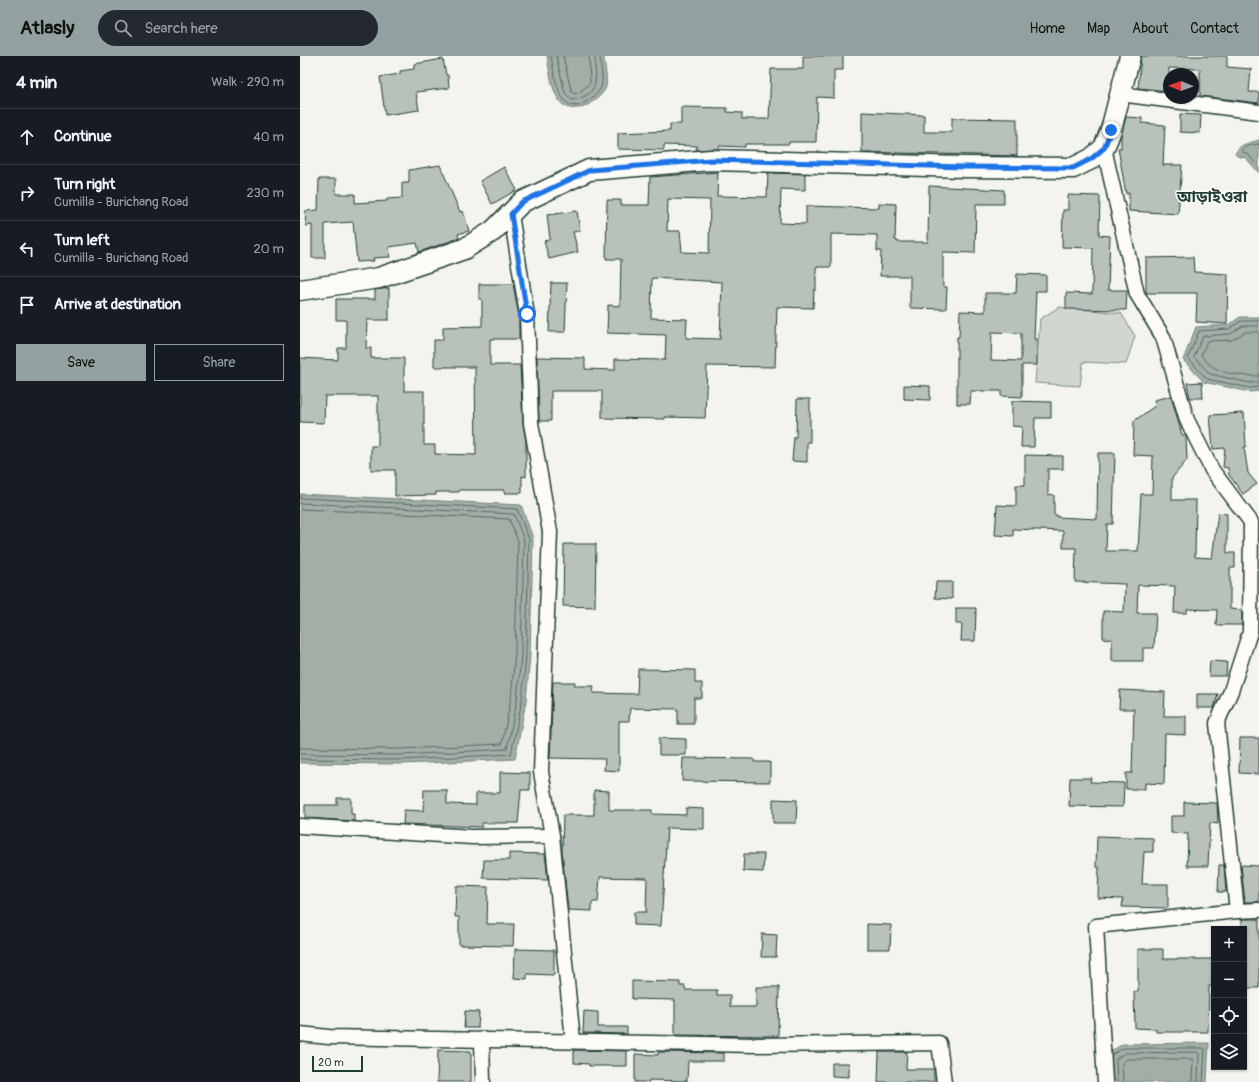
<!DOCTYPE html>
<meta charset="utf-8">
<style>
body{margin:0;font-family:Pangolin,"Noto Sans Bengali",sans-serif;background:#242831;color:#f1f3f6}
.controls{position:absolute;right:12px;bottom:12px;display:grid;overflow:hidden;border-radius:0px;box-shadow:0 1px 3px #0004}
.controls button{width:36px;height:36px;display:grid;place-items:center;padding:0;border:0;border-bottom:1px solid #363941;background:#171b24;color:#f1f3f6;font:20px sans-serif}
.compass{position:absolute;left:863px;top:12px;width:36px;height:36px;border-radius:50%;background:#171b24;box-shadow:0 1px 3px #0004;rotate:271deg}
.scale{position:absolute;left:12px;bottom:10px;width:51px;box-sizing:border-box;padding-left:4px;border:2px solid #1f3d34;border-top:0;font-size:11px;line-height:14px;white-space:nowrap;color:#1f3d34;-webkit-text-stroke:3px #fdfcf7;paint-order:stroke}
.stop{position:absolute;width:12px;height:12px;margin:-9px;border:3px solid #1a73e8;border-radius:50%;background:#fff}
.stop.end{background:#1a73e8;border-color:#fff;box-shadow:0 1px 4px #0008}
.list{margin:0;padding:0;list-style:none}
h2{display:flex;justify-content:space-between;align-items:center;height:52px;margin:0;padding:0 16px;font-size:17px}
h2 small{font-size:13px;font-weight:400;color:#9ea1a6}
.list li{display:grid;grid-template-columns:26px 1fr auto;gap:12px;align-items:center;box-sizing:border-box;height:56px;padding:0 16px;border-top:1px solid #363941}
.list b{display:block;font-size:15px;white-space:nowrap}
.list p{margin:0;font-size:13px;white-space:nowrap;color:#9ea1a6}
.list em{font-size:13px;font-style:normal;color:#9ea1a6}
.actions{display:flex;gap:8px;padding:12px 16px}
.actions a{flex:1;padding:9px 0;border:1px solid #92a19f;border-radius:0px;text-align:center;font-size:14px;color:#92a19f}
.actions .main{background:#92a19f;color:#111}
.icon{flex:none;width:22px;height:22px;fill:none;stroke:currentColor;stroke-width:2;stroke-linecap:round;stroke-linejoin:round}
.map{position:relative;flex:none;width:959px;height:1026px;overflow:hidden}
header{display:flex;align-items:center;gap:24px;box-sizing:border-box;height:56px;padding:0 20px;background:#92a19f;color:#111}
header strong{font-size:19px}
nav{display:flex;gap:22px;margin-inline-start:auto;font-size:14px}
.search{width:280px;height:36px;background:#242831;display:flex;align-items:center;gap:10px;box-sizing:border-box;padding:0 14px;border-radius:22px;color:#9ea1a6;font-size:15px}
main{display:flex}
aside{flex:1;background:#171b24}
.map>svg:first-child{display:block}
</style>
<header>
<strong>Atlasly</strong>
<div class="search"><svg class="icon" aria-label="search" viewBox="0 0 24 24"><circle cx="10" cy="10" r="6"/><path d="M15 15l6 6"/></svg>Search here</div>
<nav><a>Home</a><a>Map</a><a>About</a><a>Contact</a></nav>
</header>
<main>
<aside>
<h2>4 min<small>Walk · 290 m</small></h2>
<ul class="list">
<li><svg class="icon" aria-label="ahead" viewBox="0 0 24 24"><path d="M12 20V5M6 11l6-6 6 6"/></svg><div><b>Continue</b></div><em>40 m</em></li>
<li><svg class="icon" aria-label="right" viewBox="0 0 24 24"><path d="M7 20v-9h11M14 6l5 5-5 5"/></svg><div><b>Turn right</b><p>Cumilla - Burichang Road</p></div><em>230 m</em></li>
<li><svg class="icon" aria-label="left" viewBox="0 0 24 24"><path d="M17 20v-9H6M10 6l-5 5 5 5"/></svg><div><b>Turn left</b><p>Cumilla - Burichang Road</p></div><em>20 m</em></li>
<li><svg class="icon" aria-label="arrive" viewBox="0 0 24 24"><path d="M6 21V4h12l-3 4 3 4H6"/></svg><div><b>Arrive at destination</b></div></li>
</ul>
<div class="actions"><a class="main">Save</a><a>Share</a></div>
</aside>
<div class="map">
<svg width="959" height="1026" viewBox="0 0 959 1026">
<rect width="100%" height="100%" fill="#f4f4ef"/>
<filter id="ink" filterUnits="userSpaceOnUse"><feTurbulence type="fractalNoise" baseFrequency=".025" numOctaves="2"/><feDisplacementMap in="SourceGraphic" scale="8" xChannelSelector="R" yChannelSelector="G"/><feConvolveMatrix kernelMatrix="1 2 1 2 8 2 1 2 1" color-interpolation-filters="sRGB"/></filter>
<g filter="url(#ink)">
<path fill="#d1d6d1" stroke="#788a82" d="M759,251L821,257L835,280L826,308L783,306L780,330L735,327L740,263Z"/>
<g fill="#a3aea7" stroke="#6e8179">
<path d="M247,0H304C304,9 308,22 306,31C303,39 295,44 289,48C285,51 282,52 277,52C253,57 250,17 247,0Z"/>
<path d="M959,84V117L946,102L937,100L935,98C941,86 948,88 959,84Z"/>
<path d="M940,261H959V335L950,336L904,326L883,304L896,271L929,269Z"/>
<path d="M0,438L221,449L233,482L230,599L226,645L215,703L102,708L0,707Z"/>
<path d="M909,987L907,1026H808L806,998L823,988Z"/>
</g>
<g fill="none" stroke-linecap="round" stroke-linejoin="round">
<g stroke="#546a62" stroke-width="1">
<path d="M251,0C254,17 259,63 286,46C292,42 299,37 301,31C304,23 300,9 300,0"/>
<path d="M256,0L265,37L272,44C301,39 295,24 295,0"/>
<path d="M263,0L271,34L274,38L280,36L290,27L289,0"/>
<path d="M959,88L947,90L941,95L949,99L959,112"/>
<path d="M959,265H941L929,273L899,275L888,302L907,323L950,332L959,331"/>
<path d="M959,270H943L930,278L903,280L894,301L910,318L950,327L959,326"/>
<path d="M959,276H945L932,284L907,285L901,299C913,318 938,320 959,320"/>
<path d="M0,442L217,453L229,483L226,599L222,644L211,698L101,704L0,703"/>
<path d="M0,447L214,458L224,484L221,598L217,644L207,693L101,699L0,698"/>
<path d="M0,453L209,463L218,485L215,598L211,643L202,688L101,693L0,692"/>
<path d="M811,999L824,992H903L905,993L903,1026"/>
<path d="M817,1026L816,1003L825,997L897,996L899,998L898,1026"/>
<path d="M823,1026L822,1007L827,1003H891L893,1004L892,1026"/>
</g>
</g>
<g fill="#b9c1bb" stroke="#1f3d34" fill-rule="evenodd">
<path d="M503,0H543V14H534V42L517,41L516,86H489V88H445V91L419,90V93L396,94L397,90L364,89V94L318,93V77L370,75V68H381V51L427,52V56L442,57V63H469L471,13H503Z"/>
<path d="M841,0H927V11L951,13L949,36H959V47L900,40V13L869,12V35L838,32Z"/>
<path d="M143,3L146,19H148L149,32L116,36L119,54L85,59L80,21L100,18V15L114,13V8Z"/>
<path d="M562,56L624,59V76H652V62L717,63V100L562,96Z"/>
<path d="M880,58L901,59L900,77L880,76Z"/>
<path d="M826,61L842,62V67L865,69L863,109H882L878,158L829,155V137L826,138L818,92H821V79Z"/>
<path d="M140,109L160,156L163,155L169,175L158,178L159,182L119,196L117,187L89,191L90,201L73,202L74,205L57,206L53,166L25,168V202H12V169L6,170L5,155L18,154L19,123H36V138H55V147L87,145V143L102,142V127H109V114Z"/>
<path d="M204,111L217,134L192,148L180,125Z"/>
<path d="M418,116L417,140L467,141L468,117L505,118V134L481,133L480,167L506,168V150L579,152V147L596,148L595,184H597V186H628L629,130L704,134V148H676L675,197L643,196V231H647L646,253L610,252V220H580L581,195H577V179L531,178V211H516V234H514L513,252L477,251L475,311L407,310L405,362L365,361V363L302,362V335H251V365H239L237,301L285,302V313L315,314V303L365,304L366,279L307,277L308,249L320,250L321,203H306L307,144H321V149H349L350,121ZM368,143L410,144L409,197L382,196L380,175H367ZM352,222L422,226L420,283L386,282L387,263L351,262Z"/>
<path d="M768,139L800,140L799,179L810,180L808,234H827L826,254L766,253V237L792,238L793,192L762,191L763,154H768Z"/>
<path d="M277,155L280,175L273,176L278,196L249,203L244,185L250,183L247,159Z"/>
<path d="M893,201L894,216L928,218L927,268L896,266L897,237H846V202Z"/>
<path d="M717,218L746,219V235H736L734,283H737V309H722V341L701,340V335H671L670,348H657V281H659L660,255L685,256V237H716ZM692,276L721,277V305L691,304Z"/>
<path d="M251,227H267L265,276H249Z"/>
<path d="M179,228H213L219,260V283H190V309H220L223,367L226,386V421L222,420V437H204V434H159V436H136V439L95,440V414H71V390H78V340H25L24,367L0,366V302L38,304V292H46V264H36V243H75V234L89,232V264H67L66,292H71V302H104V335H124V389H135V398L176,399L175,311H134V284H143V271L182,270V243H179Z"/>
<path d="M902,326L903,342H890L887,327Z"/>
<path d="M604,329L630,330V344L604,343Z"/>
<path d="M871,340L882,379H885L886,381L887,404L872,422V444H896L895,501L912,502L918,457L927,458V497H935V512H930V553L942,554V569H916L917,554L887,553V557H874L875,530L838,529L837,557H856L854,592H843V605H812V583L803,582V555L824,556L825,528L775,526L776,492H763V475L713,473V480L695,479L697,449L716,450V429H725V399L763,400V413H748V438L754,439V459H757V461L797,463L798,397H815L813,468H807L806,495H838L841,438H852L853,400L833,399L834,365L856,349L854,344Z"/>
<path d="M497,343H510V386H507V406L492,405L494,381H496Z"/>
<path d="M712,345L751,346V362H735L734,391H721L722,371L712,370Z"/>
<path d="M944,357L946,391H944L948,417L957,428L943,438L929,419L928,412L923,411L925,392L913,393L910,359Z"/>
<path d="M264,488H296L295,551L263,550Z"/>
<path d="M636,526H652V543L635,542Z"/>
<path d="M656,552H676L675,585H661L662,568H656Z"/>
<path d="M910,605L927,606L926,620H909Z"/>
<path d="M338,613L395,614V627H402V642H394V668H378V653L330,652L329,665H319V715L304,714L305,703L250,702L253,626H275V630H294L293,637L337,638Z"/>
<path d="M820,634L865,636L864,660H886V679L865,678L864,728L845,727V733H826V717H832L834,653H819Z"/>
<path d="M897,638H918L914,652H897Z"/>
<path d="M359,682L386,683V699H359Z"/>
<path d="M940,682H959V718L939,717Z"/>
<path d="M383,702L454,703V706H470V726L382,725Z"/>
<path d="M200,716L230,717V734H221L218,767H182V771L103,768L104,754L123,755L124,734H147V748L176,749V737H200Z"/>
<path d="M770,722H791L790,726L824,727L823,751L769,750Z"/>
<path d="M294,734L309,735V754H352V758L386,759V752L404,753V773L367,772L361,870L334,869V856H346L347,822L300,821L298,846H292V855L268,854L262,795L263,759H294Z"/>
<path d="M37,742H51V758H54V765L5,762V749H37Z"/>
<path d="M473,743L497,744L496,767H473Z"/>
<path d="M884,746L917,747L918,768L910,767L908,810H887L888,778L871,777V760H884Z"/>
<path d="M797,780L853,782V796H844L842,828H868V852L822,851L823,843L798,842L799,811H796Z"/>
<path d="M209,797L245,798L248,824L183,822L184,804H209Z"/>
<path d="M444,798H464L463,816L443,815Z"/>
<path d="M919,809H924L926,836H918Z"/>
<path d="M941,809L959,810V846H945Z"/>
<path d="M156,830L188,831L187,868H214L213,890L159,889V861H155Z"/>
<path d="M942,863H959V932H944V873H942Z"/>
<path d="M567,868L591,869L590,893H567Z"/>
<path d="M462,878L477,879L476,901H461Z"/>
<path d="M215,893L254,894V919L227,918V923L214,922Z"/>
<path d="M838,893H863V903H914V930H909L908,976H856V973L835,972L834,935L838,936Z"/>
<path d="M332,925L380,926V930H385V934H417V939H430V951H456V931H479L478,980L375,979V944L332,943Z"/>
<path d="M165,955L179,956L178,972H164Z"/>
<path d="M284,955L298,956V971H327V978L283,977Z"/>
<path d="M138,994L171,995V1026H137Z"/>
<path d="M274,994L327,995V1010H289V1008L274,1007Z"/>
<path d="M358,996L424,997V1005H388L387,1025L349,1024V1026H335V998L358,999Z"/>
<path d="M579,996H607L606,1013H634V1026H578Z"/>
<path d="M532,1007H549V1021L532,1020Z"/>
</g>
<g fill="none" stroke-linecap="round" stroke-linejoin="round">
<g stroke="#1f3d34" stroke-width="17">
<g id="street">
<path d="M820,38L959,56"/>
<path d="M804,92L837,238L863,281L887,364L912,414L951,466L950,576L931,635L917,667L937,855L959,854"/>
<path d="M211,158L227,259L231,367L250,476L241,716L252,780L273,984"/>
<path d="M0,770L172,781L252,780"/>
<path d="M0,978L29,981L456,989L639,987L644,1026"/>
<path d="M182,983L183,1026"/>
<path d="M805,1026L796,870L937,855"/>
</g>
</g>
<g stroke="#1f3d34" stroke-width="23">
<path id="secondary" d="M0,234L79,222L164,193L193,175L222,146L289,114L411,104L664,111L773,112L791,103L804,92L811,74L830,0"/>
</g>
<use href="#street" stroke="#fdfcf7" stroke-width="14"/>
<use href="#secondary" stroke="#fdfcf7" stroke-width="20"/>
</g>
</g>
<g fill="none" stroke-linecap="round" stroke-linejoin="round" filter="url(#ink)">
<path stroke="#1a73e8" stroke-width="5" d="M227,258L211,158L222,146L290,114L411,104L664,111L773,112L791,103L804,92L811,74"/>
</g>
<g text-anchor="middle" stroke-width="3" stroke-linejoin="round" paint-order="stroke">
<g font-size="16" font-weight="bold" fill="#1f3d34" stroke="#fdfcf7">
<text x="912" y="146">আড়াইওরা</text>
</g>
</g>
</svg>
<div class="controls">
<button>+</button>
<button>−</button>
<button><svg class="icon" aria-label="locate" viewBox="0 0 24 24"><circle cx="12" cy="12" r="6"/><path d="M12 2v4M12 18v4M2 12h4M18 12h4"/></svg></button>
<button><svg class="icon" aria-label="layers" viewBox="0 0 24 24"><path d="M12 4l9 5-9 5-9-5zM3 14l9 5 9-5"/></svg></button>
</div>
<svg class="compass" viewBox="-18 -18 36 36"><path d="M0-13l5 13h-10z" fill="#e53935"/><path d="M0 13l5-13h-10z" fill="#9ea1a6"/></svg>
<div class="scale">20 m</div>
<div class="stop" style="left:227px;top:258px"></div>
<div class="stop end" style="left:811px;top:74px"></div>
</div>
</main>
